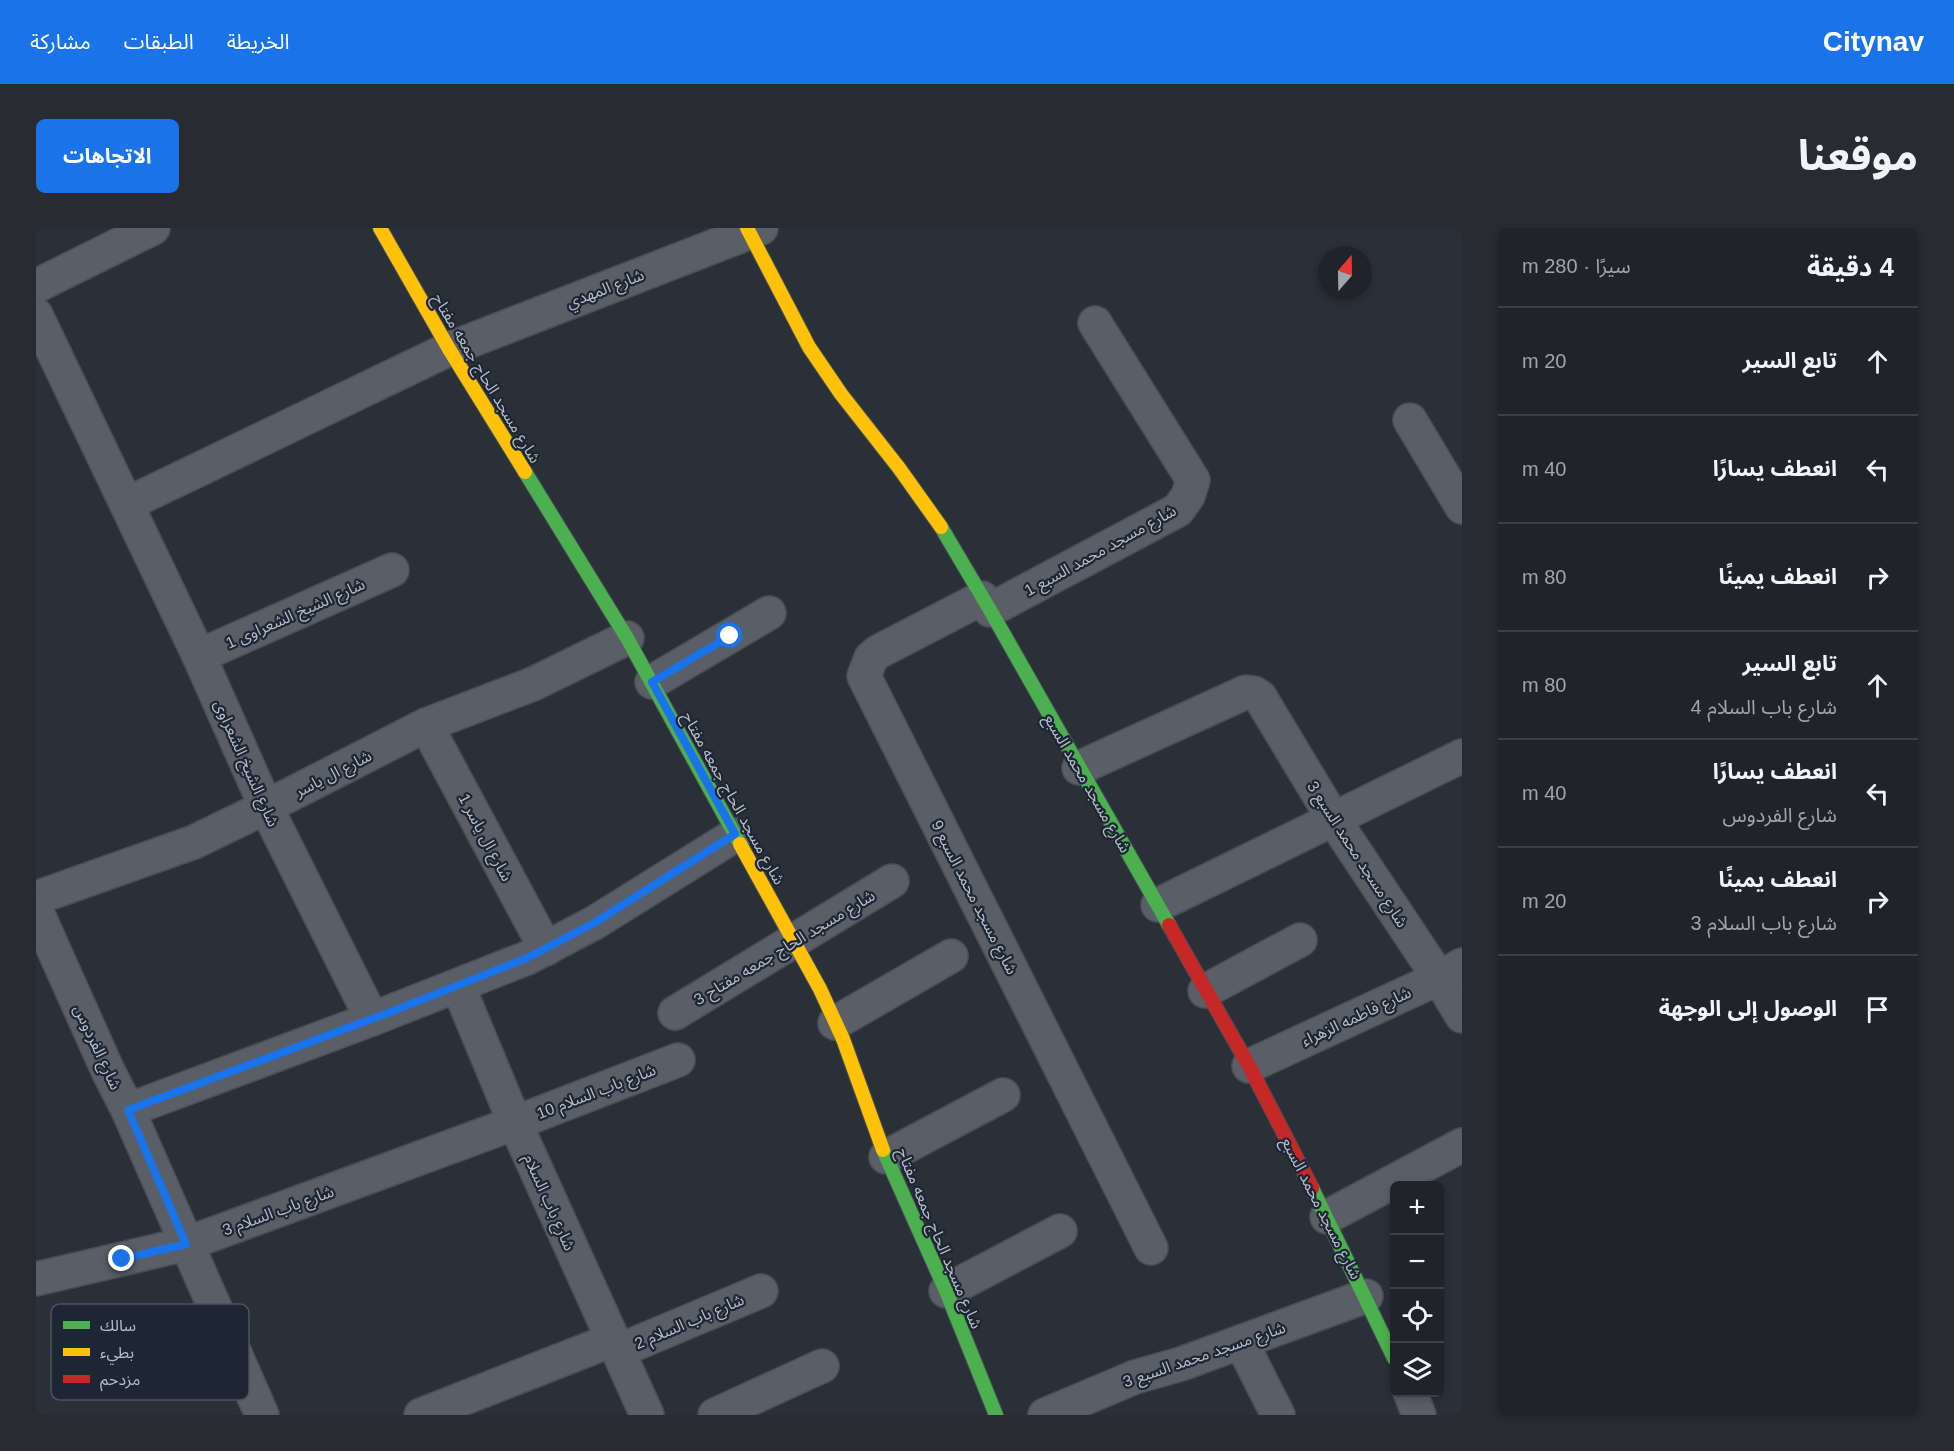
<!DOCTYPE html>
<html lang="ar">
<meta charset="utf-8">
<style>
body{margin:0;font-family:Arial,"Noto Sans Arabic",sans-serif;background:#282c32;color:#f1f3f6;direction:rtl}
.controls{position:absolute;right:18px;bottom:18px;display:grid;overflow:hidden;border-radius:9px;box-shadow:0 3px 9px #0003}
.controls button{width:54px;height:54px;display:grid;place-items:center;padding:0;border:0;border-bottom:2px solid #3d4147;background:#20242a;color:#f1f3f6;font:30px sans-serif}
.compass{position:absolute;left:1282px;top:18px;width:54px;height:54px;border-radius:50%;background:#20242a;box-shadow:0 3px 9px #0003;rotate:20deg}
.stop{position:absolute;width:18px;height:18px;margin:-14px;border:4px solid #1a73e8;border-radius:50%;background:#fff}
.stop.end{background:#1a73e8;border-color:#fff;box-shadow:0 2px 6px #0008}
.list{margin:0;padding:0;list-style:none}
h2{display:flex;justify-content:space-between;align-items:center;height:78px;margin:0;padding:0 24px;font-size:26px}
h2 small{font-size:20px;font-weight:400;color:#a2a4a8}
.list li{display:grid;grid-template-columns:39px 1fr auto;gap:18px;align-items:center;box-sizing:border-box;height:108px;padding:0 24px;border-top:2px solid #3d4147}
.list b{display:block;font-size:22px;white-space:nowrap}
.list p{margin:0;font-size:20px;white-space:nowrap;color:#a2a4a8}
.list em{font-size:20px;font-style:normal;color:#a2a4a8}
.icon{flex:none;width:33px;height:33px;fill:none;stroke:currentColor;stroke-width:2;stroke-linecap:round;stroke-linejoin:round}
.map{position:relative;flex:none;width:1426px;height:1187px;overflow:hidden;direction:ltr;border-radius:9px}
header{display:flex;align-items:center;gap:36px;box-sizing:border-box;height:84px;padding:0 30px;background:#1a73e8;color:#fff}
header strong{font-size:28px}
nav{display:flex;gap:33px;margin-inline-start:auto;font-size:21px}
.intro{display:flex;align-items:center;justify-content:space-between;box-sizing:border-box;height:144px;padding:0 36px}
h1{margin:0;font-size:42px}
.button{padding:15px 27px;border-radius:9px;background:#1a73e8;color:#fff;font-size:21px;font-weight:700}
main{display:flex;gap:36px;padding:0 36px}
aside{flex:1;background:#20242a;border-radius:9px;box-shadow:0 3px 9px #0003}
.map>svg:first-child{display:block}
</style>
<header>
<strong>Citynav</strong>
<nav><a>الخريطة</a><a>الطبقات</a><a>مشاركة</a></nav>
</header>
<div class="intro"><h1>موقعنا</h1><a class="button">الاتجاهات</a></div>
<main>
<aside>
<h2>4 دقيقة<small>سيرًا · 280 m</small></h2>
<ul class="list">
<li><svg class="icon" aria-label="ahead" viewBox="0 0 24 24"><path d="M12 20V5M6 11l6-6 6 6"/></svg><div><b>تابع السير</b></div><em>20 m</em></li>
<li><svg class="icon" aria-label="left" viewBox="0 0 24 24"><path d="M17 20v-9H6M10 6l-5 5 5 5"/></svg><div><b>انعطف يسارًا</b></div><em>40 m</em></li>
<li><svg class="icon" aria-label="right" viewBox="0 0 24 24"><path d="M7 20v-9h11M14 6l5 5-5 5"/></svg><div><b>انعطف يمينًا</b></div><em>80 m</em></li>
<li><svg class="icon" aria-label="ahead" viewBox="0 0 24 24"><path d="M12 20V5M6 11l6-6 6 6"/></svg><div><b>تابع السير</b><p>شارع باب السلام 4</p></div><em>80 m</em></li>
<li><svg class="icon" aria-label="left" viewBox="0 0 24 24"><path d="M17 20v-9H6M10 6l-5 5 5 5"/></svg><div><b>انعطف يسارًا</b><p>شارع الفردوس</p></div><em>40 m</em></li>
<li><svg class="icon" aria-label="right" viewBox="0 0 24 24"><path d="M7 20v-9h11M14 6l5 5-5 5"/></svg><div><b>انعطف يمينًا</b><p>شارع باب السلام 3</p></div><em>20 m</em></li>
<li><svg class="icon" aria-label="arrive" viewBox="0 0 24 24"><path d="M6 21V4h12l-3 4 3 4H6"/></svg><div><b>الوصول إلى الوجهة</b></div></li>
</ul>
</aside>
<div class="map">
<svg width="1426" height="1187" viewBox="0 0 1426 1187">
<rect width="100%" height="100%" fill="#2a3038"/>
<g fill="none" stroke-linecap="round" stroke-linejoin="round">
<g stroke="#484c53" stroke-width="36">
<g id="street">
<path d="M0,58L117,0"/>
<path d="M0,87L163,428L230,579L336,791"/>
<path d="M1374,192L1426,279"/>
<path d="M91,276L413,121L725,0"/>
<path d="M946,370L842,424L835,430L828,448L1115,1020"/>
<path d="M954,382L1142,282L1152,268L1157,252L1059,95"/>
<path d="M163,428L356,342"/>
<path d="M616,454L733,385"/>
<path d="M390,497L510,721"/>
<path d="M1043,540L1210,464L1218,465L1224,469L1298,592L1403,750L1426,788"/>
<path d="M0,670L158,614L230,579L390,497L497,456L591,410"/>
<path d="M1122,677L1426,528"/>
<path d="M0,682L72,843L92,882L226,1187"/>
<path d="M422,758L479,895L611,1187"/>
<path d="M1169,763L1264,712"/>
<path d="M639,785L856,653"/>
<path d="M799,795L915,728"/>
<path d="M1213,838L1403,750L1426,737"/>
<path d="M92,882L336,791L491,730L558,695L699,607"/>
<path d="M850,929L967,867"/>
<path d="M1291,989L1426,917"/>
<path d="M0,1051L150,1016L479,895L642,832"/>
<path d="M910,1063L1024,1003"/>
<path d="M1205,1114L1242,1187"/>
<path d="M582,1123L725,1063"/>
<path d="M1374,1164L1383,1187"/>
<path d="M385,1187L576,1112"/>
<path d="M679,1187L786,1138"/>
<path d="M1009,1187L1099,1149L1145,1136L1330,1068"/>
</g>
</g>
<g stroke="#484c53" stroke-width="16">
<g id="fast">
<path d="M489,244L591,410L704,616"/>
<path d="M905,299L954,382L1133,697"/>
<path d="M847,922L910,1063L960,1187"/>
<path d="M1276,960L1358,1130"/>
</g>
</g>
<g stroke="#484c53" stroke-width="16">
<g id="slow">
<path d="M344,0L413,121L489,244"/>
<path d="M711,0L773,119L805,166L863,240L905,299"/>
<path d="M704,616L784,761L807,811L847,922"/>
</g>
</g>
<g stroke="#484c53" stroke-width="16">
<path id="jam" d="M1133,697L1213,838L1276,960"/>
</g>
<use href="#street" stroke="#5a5e66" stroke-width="33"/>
<use href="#fast" stroke="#4caf50" stroke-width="14"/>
<use href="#slow" stroke="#ffc107" stroke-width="14"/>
<use href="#jam" stroke="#c62828" stroke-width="14"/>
</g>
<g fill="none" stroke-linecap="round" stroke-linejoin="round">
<path stroke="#1a73e8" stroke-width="8" d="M86,1031L150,1016L92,882L357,783L491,730L558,695L699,606L616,454L694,408"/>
</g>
<g text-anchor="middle" stroke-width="4.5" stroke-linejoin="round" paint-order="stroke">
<g font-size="16" fill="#b4bcc9" stroke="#1d2633">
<text transform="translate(569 60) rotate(-21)" y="6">شارع المهدي</text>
<text transform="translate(451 150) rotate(59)" y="6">شارع مسجد الحاج جمعه مفتاح</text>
<text transform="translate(1064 322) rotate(-29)" y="6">شارع مسجد محمد السبع 1</text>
<text transform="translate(259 385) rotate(-24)" y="6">شارع الشيخ الشعراوى 1</text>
<text transform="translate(211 535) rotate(66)" y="6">شارع الشيخ الشعراوى</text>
<text transform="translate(297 545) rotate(-27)" y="6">شارع ال ياسر</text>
<text transform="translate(1052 555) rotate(60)" y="6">شارع مسجد محمد السبع</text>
<text transform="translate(698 570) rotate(61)" y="6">شارع مسجد الحاج جمعه مفتاح</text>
<text transform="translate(450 609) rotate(62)" y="6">شارع ال ياسر 1</text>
<text transform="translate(1322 626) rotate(57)" y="6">شارع مسجد محمد السبع 3</text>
<text transform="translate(939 669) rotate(63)" y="6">شارع مسجد محمد السبع 9</text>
<text transform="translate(748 719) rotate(-31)" y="6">شارع مسجد الحاج جمعه مفتاح 3</text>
<text transform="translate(1320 788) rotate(-25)" y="6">شارع فاطمه الزهراء</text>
<text transform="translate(62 819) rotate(65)" y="6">شارع الفردوس</text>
<text transform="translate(560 863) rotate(-21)" y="6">شارع باب السلام 10</text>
<text transform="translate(514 974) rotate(66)" y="6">شارع باب السلام</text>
<text transform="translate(1286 980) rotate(63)" y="6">شارع مسجد محمد السبع</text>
<text transform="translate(242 982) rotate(-20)" y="6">شارع باب السلام 3</text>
<text transform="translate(904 1010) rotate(67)" y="6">شارع مسجد الحاج جمعه مفتاح</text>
<text transform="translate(653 1093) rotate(-23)" y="6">شارع باب السلام 2</text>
<text transform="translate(1168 1126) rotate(-19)" y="6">شارع مسجد محمد السبع 3</text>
</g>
</g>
<rect x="15" y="1076" width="198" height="96" rx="9" fill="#1d2633" stroke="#4a5360" stroke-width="1.5"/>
<rect x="27" y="1093" width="27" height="8" fill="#4caf50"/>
<rect x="27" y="1120" width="27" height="8" fill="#ffc107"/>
<rect x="27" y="1147" width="27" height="8" fill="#c62828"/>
<g font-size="16" fill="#b4bcc9">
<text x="64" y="1103">سالك</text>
<text x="64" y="1130">بطيء</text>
<text x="64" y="1157">مزدحم</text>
</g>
</svg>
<div class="controls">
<button>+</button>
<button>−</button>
<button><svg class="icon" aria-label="locate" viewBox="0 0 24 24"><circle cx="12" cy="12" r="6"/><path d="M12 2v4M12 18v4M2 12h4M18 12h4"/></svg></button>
<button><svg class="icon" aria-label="layers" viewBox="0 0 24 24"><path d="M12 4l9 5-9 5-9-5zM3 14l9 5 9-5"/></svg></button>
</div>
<svg class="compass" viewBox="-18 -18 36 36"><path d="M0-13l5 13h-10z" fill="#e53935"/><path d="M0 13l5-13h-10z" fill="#a2a4a8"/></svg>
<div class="stop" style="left:694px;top:408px"></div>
<div class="stop end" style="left:86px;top:1031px"></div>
</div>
</main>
